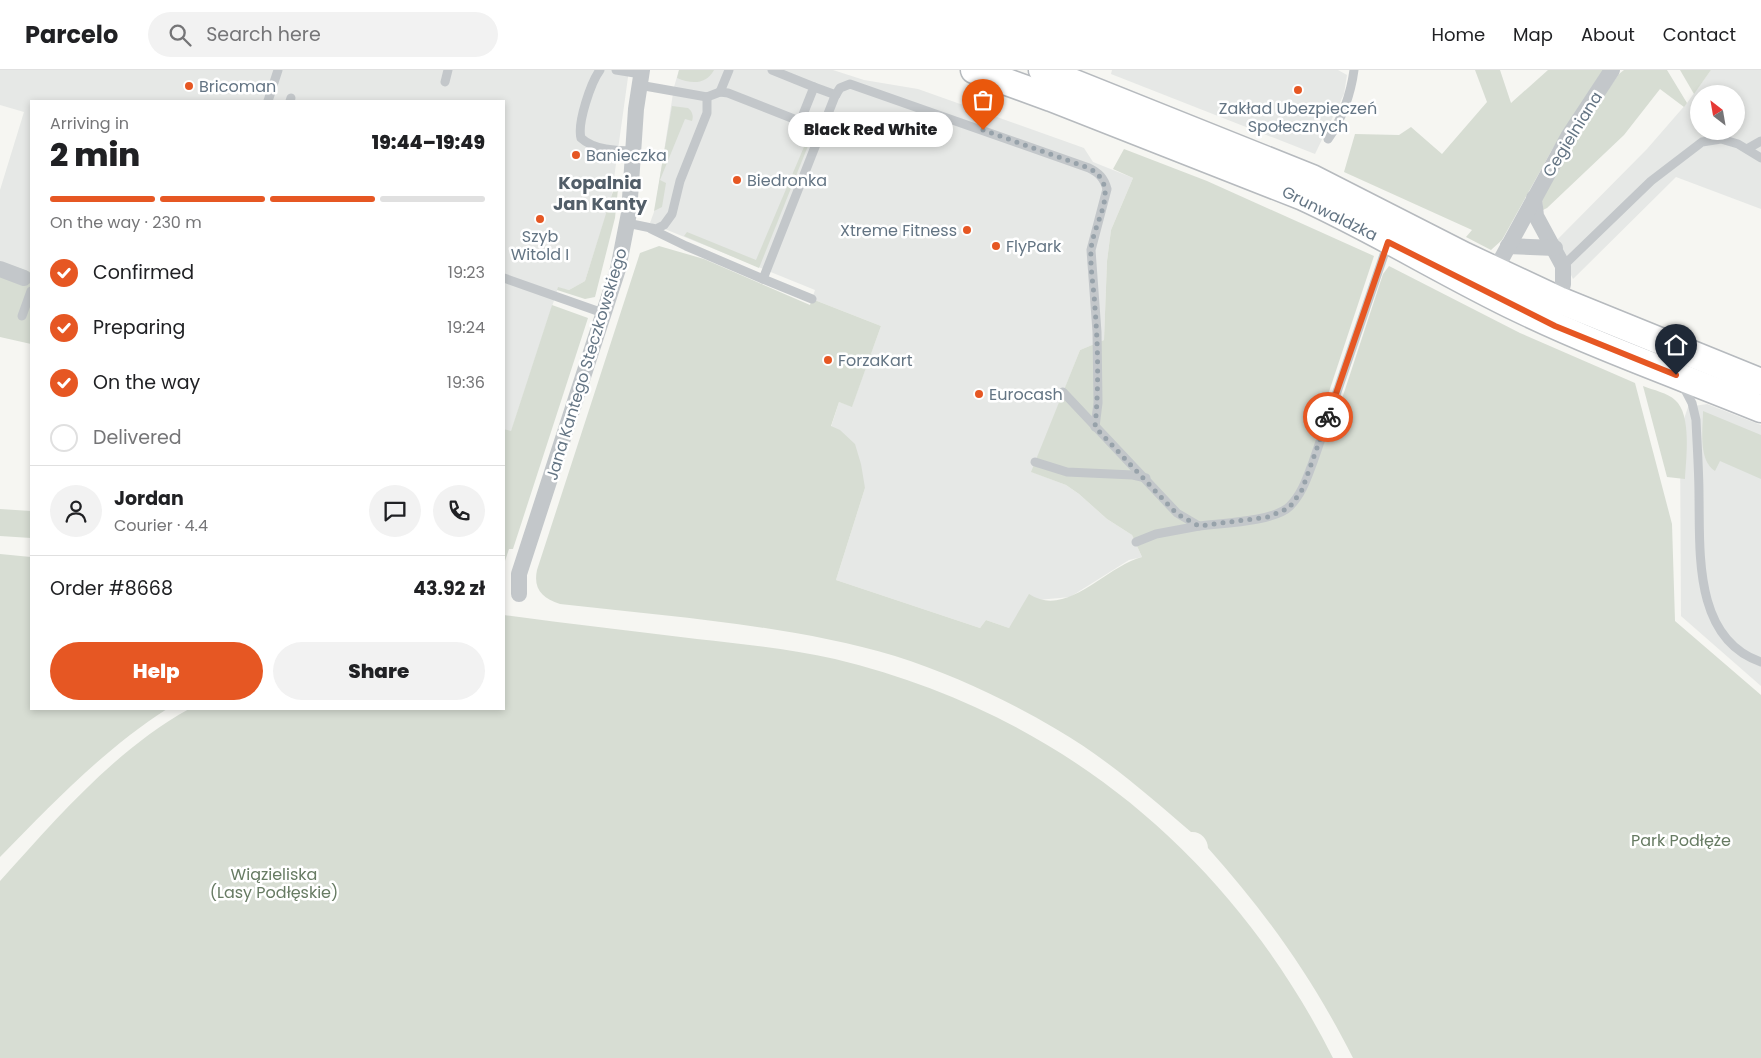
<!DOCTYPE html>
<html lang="en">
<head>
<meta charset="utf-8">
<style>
  :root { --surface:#fff; --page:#f2f2f2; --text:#202124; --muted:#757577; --line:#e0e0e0; --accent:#e65723 }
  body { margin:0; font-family:Poppins,sans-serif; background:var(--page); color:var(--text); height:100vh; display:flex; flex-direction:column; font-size:19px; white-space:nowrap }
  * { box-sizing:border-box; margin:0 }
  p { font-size:16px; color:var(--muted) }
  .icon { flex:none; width:28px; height:28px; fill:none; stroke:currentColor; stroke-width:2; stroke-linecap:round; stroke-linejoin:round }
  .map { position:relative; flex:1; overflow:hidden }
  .panel { position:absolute; left:30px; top:30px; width:475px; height:610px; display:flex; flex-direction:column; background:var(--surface); border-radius:0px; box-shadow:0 2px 8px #0003 }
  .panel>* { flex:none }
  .needle { width:32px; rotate:329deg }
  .tools { position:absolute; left:1690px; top:15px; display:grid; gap:10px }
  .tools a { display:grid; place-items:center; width:55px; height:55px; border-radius:50%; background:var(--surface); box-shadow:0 2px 8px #0003; font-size:25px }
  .pin { position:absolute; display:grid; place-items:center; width:42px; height:42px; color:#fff; margin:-51px -21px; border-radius:50% 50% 50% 0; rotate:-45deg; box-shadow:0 0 5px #0007 }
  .pin .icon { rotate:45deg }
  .courier { position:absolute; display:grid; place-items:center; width:50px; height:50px; margin:-25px; border:4px solid #e65723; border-radius:50%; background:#fff; color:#222; box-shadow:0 1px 6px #0007 }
  .bubble { position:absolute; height:35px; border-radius:18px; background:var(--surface); box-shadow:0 2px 8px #0003; font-size:16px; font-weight:800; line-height:35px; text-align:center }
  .headline em { font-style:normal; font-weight:800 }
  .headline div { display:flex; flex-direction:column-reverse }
  .headline { display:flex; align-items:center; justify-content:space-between; height:85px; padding:0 20px }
  h1 { font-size:32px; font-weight:800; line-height:38px }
  .bar { display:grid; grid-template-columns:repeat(4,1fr); gap:8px 5px; align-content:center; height:60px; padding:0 20px }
  .bar i { height:6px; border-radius:4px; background:var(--line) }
  .bar .current { background:var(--accent) }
  .bar p { grid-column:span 4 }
  .line { display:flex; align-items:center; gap:12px; padding:0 20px; border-top:1px solid var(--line) }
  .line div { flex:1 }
  .round { display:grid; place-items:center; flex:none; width:52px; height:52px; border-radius:26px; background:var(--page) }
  ol { padding:0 20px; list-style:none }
  li { display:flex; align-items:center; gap:15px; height:55px }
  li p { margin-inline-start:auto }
  li .icon { padding:5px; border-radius:50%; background:var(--accent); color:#fff; stroke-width:4 }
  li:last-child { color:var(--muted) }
  li i { width:28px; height:28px; border:2px solid var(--line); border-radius:50% }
  .cta { display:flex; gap:10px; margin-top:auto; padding:10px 20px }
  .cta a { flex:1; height:58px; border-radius:30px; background:var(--accent); color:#fff; font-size:20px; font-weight:800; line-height:58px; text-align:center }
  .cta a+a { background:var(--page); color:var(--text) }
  header { display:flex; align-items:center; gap:30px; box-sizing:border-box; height:70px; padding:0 25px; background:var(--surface); border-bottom:1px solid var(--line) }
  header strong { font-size:24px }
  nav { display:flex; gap:28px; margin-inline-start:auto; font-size:18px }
  .search { width:350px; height:45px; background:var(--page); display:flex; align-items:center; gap:12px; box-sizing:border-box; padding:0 18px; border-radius:28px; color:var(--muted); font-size:19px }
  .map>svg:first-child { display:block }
  .built { fill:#e6e8e6; fill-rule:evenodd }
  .green { fill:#d7ddd3 }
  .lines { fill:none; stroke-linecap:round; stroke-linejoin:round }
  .primary-casing { stroke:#b6babe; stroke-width:29 }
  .service { stroke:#c3c7ca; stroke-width:9 }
  .minor { stroke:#c3c7ca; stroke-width:16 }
  .primary { stroke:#fff; stroke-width:26 }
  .done { stroke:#97a2aa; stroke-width:5; stroke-dasharray:0 9 }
  .route { stroke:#e65723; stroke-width:6 }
  .poi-dot { fill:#e65723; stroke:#fff; stroke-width:2 }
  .labels { text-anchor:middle; stroke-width:5; stroke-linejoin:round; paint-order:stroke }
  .poi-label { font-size:16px; fill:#647584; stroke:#fff; text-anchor:start }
  .street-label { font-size:16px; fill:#647584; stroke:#fff }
  .park-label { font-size:16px; fill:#677b63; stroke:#fff }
  .neighbourhood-label { font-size:18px; font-weight:bold; fill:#525e69; stroke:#fff }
</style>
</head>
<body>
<header>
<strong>Parcelo</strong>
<div class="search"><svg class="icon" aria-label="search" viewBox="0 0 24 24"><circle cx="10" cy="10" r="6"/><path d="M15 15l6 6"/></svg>Search here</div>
<nav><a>Home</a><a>Map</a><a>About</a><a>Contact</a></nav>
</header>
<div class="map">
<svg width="1761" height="988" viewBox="0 0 1761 988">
  <rect width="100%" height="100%" fill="#f6f6f2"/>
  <g class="built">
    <path d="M0 0H629L611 130 585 211 569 220 558 218 511 362 504 359V31H31V202L0 191V120L24 42 0 35Z"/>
    <path d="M679 0H833L864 10 918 19 1084 78 1093 92 1133 108 1111 160 1107 191 1104 270 1080 280 1032 402 1066 415 1079 424 1107 449 1132 465 1142 487 1129 490 1070 527 1038 530 1009 558 986 550 980 558 836 510 865 418 831 357 839 332 852 336 881 256 812 229 815 220 650 153 655 139 674 17Z"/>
    <path d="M1112 0H1338L1347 5 1344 24 1315 84 1111 4Z"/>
    <path d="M1711 0H1761V139L1676 107 1573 209 1555 172 1647 79 1687 33ZM1699 24H1736V61H1699Z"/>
    <path d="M1707 334 1761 355V616L1681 546 1680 361 1688 337Z"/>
  </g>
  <g class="green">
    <path d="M679 0H714C706 15 691 14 677 8Z"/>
    <path d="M1475 0H1500L1511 33 1548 0H1605L1553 78 1502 170 1491 180 1466 167 1472 160 1344 102 1355 64 1399 65 1411 57 1442 84 1487 32Z"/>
    <path d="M1624 0H1667L1687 33 1684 37 1660 19 1624 65 1547 138 1543 140 1542 128 1584 54 1619 4Z"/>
    <path d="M1680 0H1711L1694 24Z"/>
    <path d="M672 36 688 38C692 41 694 46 692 51L685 49 660 110 666 113 662 137 654 141Z"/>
    <path d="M809 65 812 66 759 198 684 166 687 162 756 190Z"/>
    <path d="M1124 79 1207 111 1374 186 1320 349 1334 353 1383 204 1389 196 1520 263 1635 313 1672 454 1675 551 1761 625V988H1353C1313 909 1267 844 1208 778 1208 769 1200 761 1191 762 1148 725 1106 688 1056 659 1005 629 952 604 895 586 786 554 672 547 560 534 542 528 533 519 537 500L640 183 659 176 704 189 810 235 812 229 881 256 852 337 839 332 831 356 840 360 855 374 861 394 865 418 836 510 980 558 986 550 1009 558 1029 524C1067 549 1106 496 1142 487L1132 465 1107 449 1079 424 1066 415 1031 402 1080 280 1104 270 1107 191 1111 160 1133 108 1113 99Z"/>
    <path d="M614 118 618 119 615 148 595 227 585 229 557 220 558 217 569 220 585 211Z"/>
    <path d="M0 191 31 202V274L0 267Z"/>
    <path d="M552 235 588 248 513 479H509L504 494V359L511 361Z"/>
    <path d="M1643 316C1653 320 1668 323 1675 330 1692 344 1686 390 1685 409L1667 407Z"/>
    <path d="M1703 341 1761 365V409L1720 391 1715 401C1698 390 1703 360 1703 341Z"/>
    <path d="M0 439 31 441V468L0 466Z"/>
    <path d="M0 484 31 487V639H167C103 680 53 733 0 787Z"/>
    <path d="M504 545C568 554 633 561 697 569 743 574 790 579 835 589 1059 643 1230 784 1333 988H0V811C57 748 115 680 189 639H504Z"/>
  </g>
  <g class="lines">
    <defs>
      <g id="primary">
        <path d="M974 0 1051 28 1303 127C1377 161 1446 204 1519 239 1598 277 1680 306 1761 339"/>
        <path d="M1042 0 1312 108 1465 186 1559 230 1761 312"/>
      </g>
    </defs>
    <use href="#primary" class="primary-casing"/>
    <g class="service">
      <path d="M600 0C591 12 577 53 581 68 594 80 616 81 634 81"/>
      <path d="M616 0 641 4"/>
      <path d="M772 0 814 17 800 52"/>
      <path d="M445 12 448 0"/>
      <path d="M639 15 707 27 720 22 728 23 822 60"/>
      <path d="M814 17 836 25"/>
      <path d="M720 22 729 0"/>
      <path d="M268 31 278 0"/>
      <path d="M290 31 291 28"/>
      <path d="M1328 69C1342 50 1351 23 1354 0"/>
      <path d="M1747 79 1761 71"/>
      <path d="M627 153 656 159 664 155 672 144 680 111 707 43V27"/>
      <path d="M651 159 686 176 763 209 835 26 840 18 850 14 1089 98C1099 103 1104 108 1107 119L1091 180 1097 262 1098 333 1095 357"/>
      <path d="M1563 196 1651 111 1702 72 1721 69 1738 74 1761 88"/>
      <path d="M504 208 603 243"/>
      <path d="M763 209 812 229"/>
      <path d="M22 246 31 221"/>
      <path d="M1682 314 1692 333 1696 350C1697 375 1699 401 1699 426 1700 484 1694 569 1761 592"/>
      <path d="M1063 322 1177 443 1199 456C1221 453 1274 452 1290 436 1302 424 1307 408 1313 392L1388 173"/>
      <path d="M1035 392 1067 402 1133 405 1146 408"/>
      <path d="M1136 472 1156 464 1199 456"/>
    </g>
    <g class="minor">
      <path d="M1534 128 1536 146 1563 196V214L1559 230"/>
      <path d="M1508 176 1555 178"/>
      <path d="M0 199 24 208"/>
      <path d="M1491 208 1568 67 1612 0"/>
      <path d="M519 524V504L618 199 629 143 636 39 642 0"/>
    </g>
    <use href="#primary" class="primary"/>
  </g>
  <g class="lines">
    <path class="done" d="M983 60 1089 98C1123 117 1093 151 1091 180 1090 199 1094 219 1095 238 1098 277 1099 317 1095 357L1177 444 1199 456 1268 447 1289 438 1302 420 1328 347"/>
    <path class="route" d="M1328 347 1388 172 1555 256 1676 305"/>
  </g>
  <g class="poi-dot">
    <circle cx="189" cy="16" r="5"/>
    <circle cx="1298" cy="20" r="5"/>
    <circle cx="576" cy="85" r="5"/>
    <circle cx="737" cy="110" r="5"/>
    <circle cx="540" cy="149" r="5"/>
    <circle cx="967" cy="160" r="5"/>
    <circle cx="996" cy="176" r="5"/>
    <circle cx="828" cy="290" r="5"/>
    <circle cx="979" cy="324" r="5"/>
  </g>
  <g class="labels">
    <g class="poi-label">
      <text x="199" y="22">Bricoman</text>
      <text x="1298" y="44" text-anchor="middle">Zakład Ubezpieczeń<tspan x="1298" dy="18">Społecznych</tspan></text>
      <text x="586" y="91">Banieczka</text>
      <text x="747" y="116">Biedronka</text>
      <text x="957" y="166" text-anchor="end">Xtreme Fitness</text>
      <text x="540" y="172" text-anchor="middle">Szyb<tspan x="540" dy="18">Witold I</tspan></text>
      <text x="1006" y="182">FlyPark</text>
      <text x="838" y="296">ForzaKart</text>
      <text x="989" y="330">Eurocash</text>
    </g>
    <g class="street-label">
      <text transform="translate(1572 64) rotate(-58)" y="6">Cegielniana</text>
      <text transform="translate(1330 143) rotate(26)" y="6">Grunwaldzka</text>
      <text transform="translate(586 294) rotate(-73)" y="6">Jana Kantego Steczkowskiego</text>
    </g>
    <g class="park-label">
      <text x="1681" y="776">Park Podłęże</text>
      <text x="274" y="810">Wiązieliska<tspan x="274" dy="18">(Lasy Podłęskie)</tspan></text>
    </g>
    <g class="neighbourhood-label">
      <text x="600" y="119">Kopalnia<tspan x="600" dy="21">Jan Kanty</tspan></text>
    </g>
  </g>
</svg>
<div class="tools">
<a><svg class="needle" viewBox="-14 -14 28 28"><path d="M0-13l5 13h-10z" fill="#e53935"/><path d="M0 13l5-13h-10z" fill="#757577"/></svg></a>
</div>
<div class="pin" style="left:983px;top:60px;background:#ea580c"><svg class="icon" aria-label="bag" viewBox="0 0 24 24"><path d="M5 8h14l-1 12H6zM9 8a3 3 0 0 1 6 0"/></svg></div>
<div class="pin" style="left:1676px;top:305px;background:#1f2937"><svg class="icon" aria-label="home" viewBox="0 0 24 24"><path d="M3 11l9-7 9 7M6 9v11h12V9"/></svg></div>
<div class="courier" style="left:1328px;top:347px"><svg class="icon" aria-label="bike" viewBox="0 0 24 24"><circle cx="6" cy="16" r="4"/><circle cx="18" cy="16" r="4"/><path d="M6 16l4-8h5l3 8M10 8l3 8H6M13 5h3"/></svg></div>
<div class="bubble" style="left:788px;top:42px;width:165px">Black Red White</div>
<section class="panel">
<div class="headline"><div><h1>2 min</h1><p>Arriving in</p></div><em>19:44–19:49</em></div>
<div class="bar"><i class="current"></i><i class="current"></i><i class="current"></i><i></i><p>On the way · 230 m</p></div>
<ol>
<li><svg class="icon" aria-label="check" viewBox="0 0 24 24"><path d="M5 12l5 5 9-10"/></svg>Confirmed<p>19:23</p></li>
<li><svg class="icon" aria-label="check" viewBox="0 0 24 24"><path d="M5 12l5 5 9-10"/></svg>Preparing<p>19:24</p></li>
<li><svg class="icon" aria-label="check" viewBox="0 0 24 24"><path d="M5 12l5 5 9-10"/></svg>On the way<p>19:36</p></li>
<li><i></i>Delivered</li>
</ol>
<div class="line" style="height:90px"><a class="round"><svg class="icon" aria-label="person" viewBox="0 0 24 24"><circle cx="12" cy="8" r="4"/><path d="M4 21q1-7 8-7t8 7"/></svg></a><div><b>Jordan</b><p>Courier · 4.4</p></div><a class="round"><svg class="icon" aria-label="chat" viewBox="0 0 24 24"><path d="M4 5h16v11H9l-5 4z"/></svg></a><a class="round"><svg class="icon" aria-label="phone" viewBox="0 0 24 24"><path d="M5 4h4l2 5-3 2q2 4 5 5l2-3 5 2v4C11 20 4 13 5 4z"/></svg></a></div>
<div class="line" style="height:65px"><div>Order #8668</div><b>43.92 zł</b></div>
<div class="cta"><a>Help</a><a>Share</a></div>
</section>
</div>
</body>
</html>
